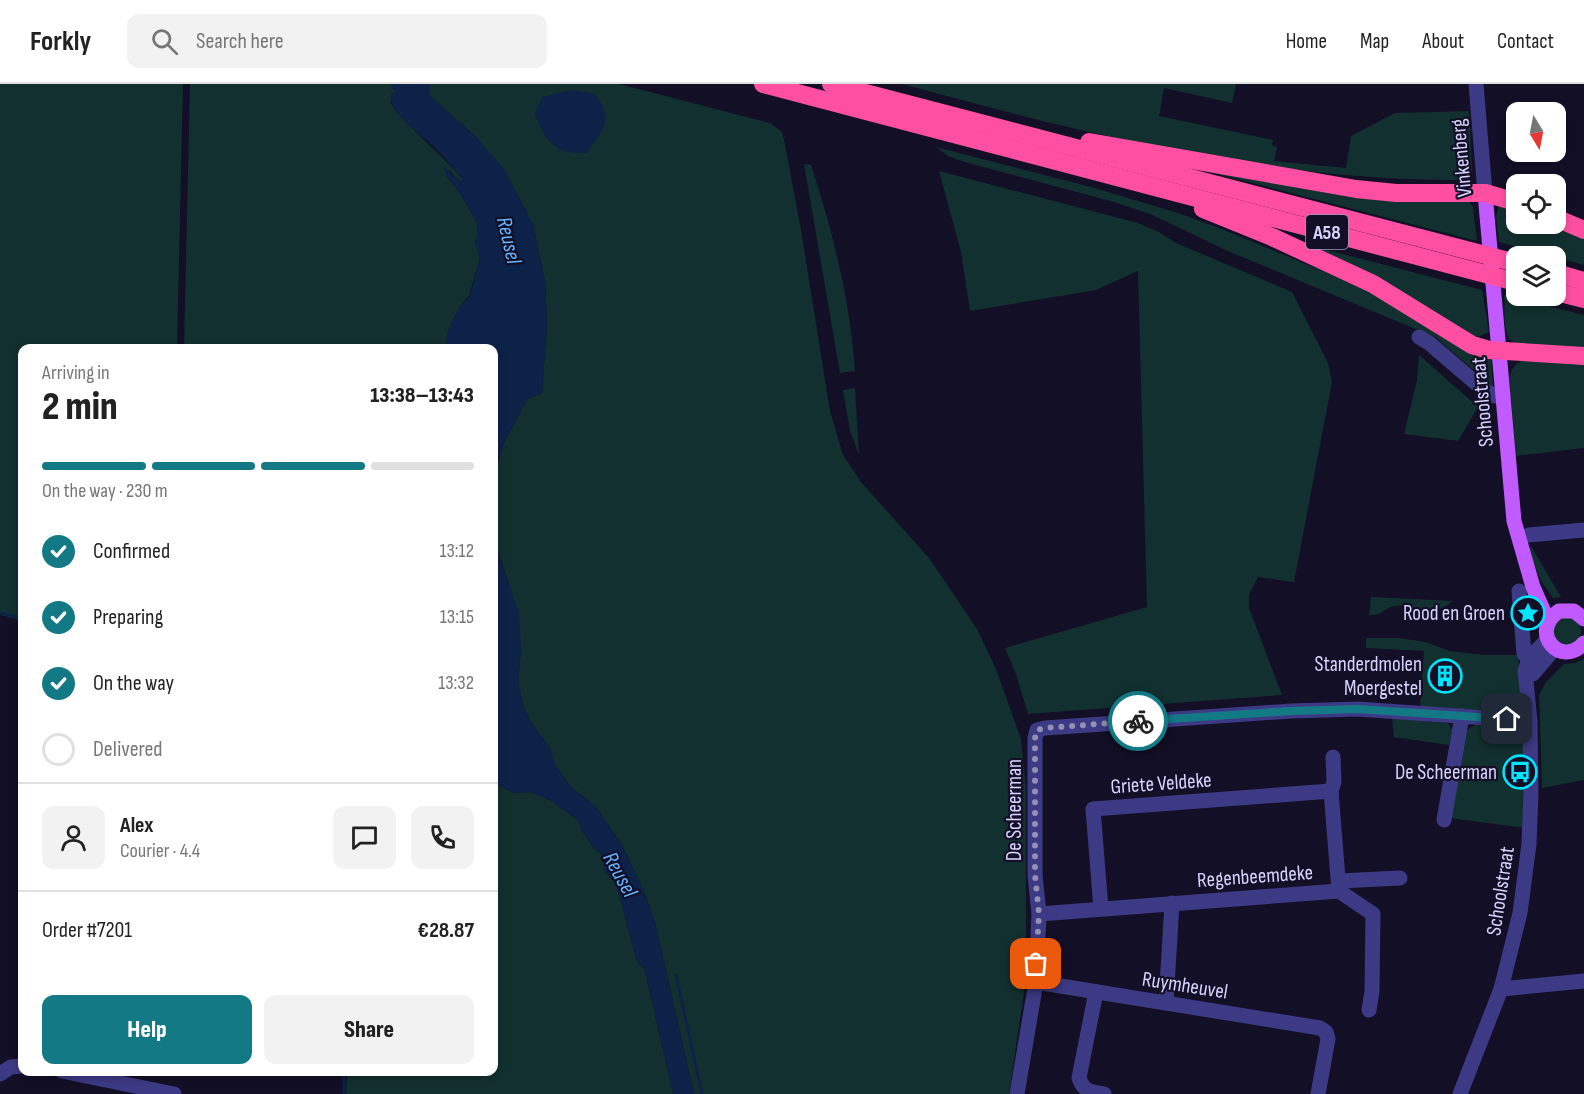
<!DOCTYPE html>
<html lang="en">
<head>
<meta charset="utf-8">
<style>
  :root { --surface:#fff; --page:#f2f2f2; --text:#222; --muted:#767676; --line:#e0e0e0; --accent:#137a85 }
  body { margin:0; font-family:"Sofia Sans Condensed",sans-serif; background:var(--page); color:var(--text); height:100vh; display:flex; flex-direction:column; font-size:22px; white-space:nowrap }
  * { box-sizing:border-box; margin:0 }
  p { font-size:20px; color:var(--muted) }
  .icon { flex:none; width:33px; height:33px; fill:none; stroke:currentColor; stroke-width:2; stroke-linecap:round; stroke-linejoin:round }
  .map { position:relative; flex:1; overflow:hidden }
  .panel { position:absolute; left:18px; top:260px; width:480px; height:732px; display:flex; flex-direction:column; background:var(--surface); border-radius:12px; box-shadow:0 3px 9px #0003 }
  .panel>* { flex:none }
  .needle { width:39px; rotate:170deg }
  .fabs { position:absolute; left:1506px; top:18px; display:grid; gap:12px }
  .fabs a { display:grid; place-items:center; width:60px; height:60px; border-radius:12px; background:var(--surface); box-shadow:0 3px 9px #0003; font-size:30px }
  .pin { position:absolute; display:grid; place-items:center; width:51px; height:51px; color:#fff; margin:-26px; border-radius:12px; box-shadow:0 3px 9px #0006 }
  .courier { position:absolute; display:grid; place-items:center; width:60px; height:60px; margin:-30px; border:4px solid #137a85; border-radius:50%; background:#fff; color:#222; box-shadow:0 2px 8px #0007 }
  .summary em { font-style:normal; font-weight:800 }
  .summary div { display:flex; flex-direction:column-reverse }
  .summary { display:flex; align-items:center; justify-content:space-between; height:102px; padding:0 24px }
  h1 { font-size:39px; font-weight:800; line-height:45px }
  .bar { display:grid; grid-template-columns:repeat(4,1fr); gap:9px 6px; align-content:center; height:72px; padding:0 24px }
  .bar i { height:8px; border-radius:4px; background:var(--line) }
  .bar .current { background:var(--accent) }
  .bar p { grid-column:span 4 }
  .line { display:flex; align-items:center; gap:15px; padding:0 24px; border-top:2px solid var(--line) }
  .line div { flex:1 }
  .round { display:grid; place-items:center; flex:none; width:63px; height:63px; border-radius:12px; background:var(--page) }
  ol { padding:0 24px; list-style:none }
  li { display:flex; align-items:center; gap:18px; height:66px }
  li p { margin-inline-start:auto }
  li .icon { padding:6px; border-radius:50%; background:var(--accent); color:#fff; stroke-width:4 }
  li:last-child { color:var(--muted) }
  li i { width:33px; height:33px; border:3px solid var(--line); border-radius:50% }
  .action { display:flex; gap:12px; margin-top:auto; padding:12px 24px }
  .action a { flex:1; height:69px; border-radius:12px; background:var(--accent); color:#fff; font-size:24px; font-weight:800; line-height:69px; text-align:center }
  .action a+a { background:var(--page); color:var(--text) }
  header { display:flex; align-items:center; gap:36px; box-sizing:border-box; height:84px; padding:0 30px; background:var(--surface); border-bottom:2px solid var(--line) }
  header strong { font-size:28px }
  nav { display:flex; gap:33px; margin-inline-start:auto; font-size:21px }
  .search { width:420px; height:54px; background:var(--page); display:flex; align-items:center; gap:15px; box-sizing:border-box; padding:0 21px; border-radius:12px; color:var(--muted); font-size:22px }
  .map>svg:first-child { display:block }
  .green { fill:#12302f }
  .water { fill:#0c2248 }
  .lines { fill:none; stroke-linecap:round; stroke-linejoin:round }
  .stream { stroke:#0c2248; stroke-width:3 }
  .minor { stroke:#3d3a85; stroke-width:15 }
  .major { stroke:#c25bff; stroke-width:15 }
  .highway { stroke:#ff4fa3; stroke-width:18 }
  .done { stroke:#948fb3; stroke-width:6; stroke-dasharray:0 10.8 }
  .route { stroke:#137a85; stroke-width:8 }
  .labels { text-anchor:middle; stroke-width:4.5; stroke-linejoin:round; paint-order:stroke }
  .shield { fill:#130f26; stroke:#9e99be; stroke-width:1.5 }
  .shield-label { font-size:20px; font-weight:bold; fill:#d9d4ff }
  .street-label { font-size:21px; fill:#d9d4ff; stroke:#130f26 }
  .poi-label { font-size:21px; fill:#d9d4ff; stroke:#130f26; text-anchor:end }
  .water-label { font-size:22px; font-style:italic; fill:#62b6ff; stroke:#130f26 }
</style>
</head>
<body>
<header>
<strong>Forkly</strong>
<div class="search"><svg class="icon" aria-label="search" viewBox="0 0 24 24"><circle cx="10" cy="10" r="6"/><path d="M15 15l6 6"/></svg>Search here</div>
<nav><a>Home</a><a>Map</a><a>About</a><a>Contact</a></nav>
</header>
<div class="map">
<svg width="1584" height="1010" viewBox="0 0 1584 1010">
  <rect width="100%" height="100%" fill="#130f26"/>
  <g class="green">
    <path d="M0 0H183L177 264H22V537L0 531Z"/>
    <path d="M190 0H391L397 10 390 18C411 47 438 67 462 94V98L458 96 450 87 446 91 460 109 477 139 478 150 475 157 480 174 469 212 460 222 449 244 445 264H184Z"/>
    <path d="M430 0H619L770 39 782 48 785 60 801 146 830 327 843 371 861 398 929 474 977 545 996 585 1021 655 1026 704V895L1009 1010H694L655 838 642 803 622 761 596 723 571 703 555 681 550 664 532 640 523 622 518 598 521 564 509 499 494 457V393L503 361 527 315 542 309 547 240 545 197 533 140 476 53 430 12Z"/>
    <path d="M902 0H1236L1232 19 1164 4 1159 32 1273 56 1272 61 1277 63 1274 77 1346 84 1351 52 1395 29 1469 27 1472 85 1471 91 1466 96C1275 98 1086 50 902 0Z"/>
    <path d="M936 63 1091 103 1178 129 1222 145 1368 206 1491 274 1493 304 1481 299 1484 295 1435 253 1228 167 1150 130 1114 118 961 77 948 72Z"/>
    <path d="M804 80 811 81C833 148 850 216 855 287L840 289Z"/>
    <path d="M939 87 1138 139 1159 148 1176 159 1292 208 1328 279 1332 298 1294 498 1258 493 1249 511V524L1282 611 1028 630 1016 590 1005 564 1147 523 1138 187 1096 206 970 227 961 168Z"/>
    <path d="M1210 88 1466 114 1473 123 1477 157Z"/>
    <path d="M1499 122H1516V140H1555L1584 152V181L1499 158 1496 132Z"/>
    <path d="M1296 158 1482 206 1489 248 1480 252H1474Z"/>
    <path d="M1504 211 1584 231V269C1569 268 1514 266 1508 253 1503 241 1505 223 1504 211Z"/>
    <path d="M1419 271 1478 323 1458 357 1404 350 1417 296Z"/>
    <path d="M1521 277 1584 280V364L1516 372 1509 293 1514 282Z"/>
    <path d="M855 304 859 371 850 347 843 306Z"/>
    <path d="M1531 462 1561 513 1553 514 1541 497 1529 467Z"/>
    <path d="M1371 513H1372L1453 517C1420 541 1421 517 1395 522 1382 524 1384 532 1369 531Z"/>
    <circle cx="1567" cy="547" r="14"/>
    <path d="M1366 554H1398L1425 558 1450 567 1483 571H1519L1518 590 1520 623 1518 627 1512 630 1420 623 1424 567 1366 564Z"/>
    <path d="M1584 575V696L1542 704 1539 611 1546 598 1564 580 1575 579Z"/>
    <path d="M1392 634 1447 639 1452 645 1449 661 1394 653Z"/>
    <path d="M1476 641 1520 643 1523 646 1525 744 1450 734 1464 650 1471 643Z"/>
    <path d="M494 699 514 709 531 708 553 718 579 737 581 745 593 763 601 770 605 788 616 800 637 877 645 886 673 1010H346L347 987H494Z"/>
  </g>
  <g class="water">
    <path d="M391 0H430V12L476 53 504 85 533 140 545 197 547 240 542 309 527 315 503 361 494 393V264H445L449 244 460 222 470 212 480 174 475 157 478 149 477 139 460 109 446 91 443 82 458 96 462 98V94C452 83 443 72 433 62 422 51 383 26 392 8L396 9Z"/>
    <path d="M572 6 595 10C614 36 604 47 586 69 555 70 545 58 535 30L542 13Z"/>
    <path d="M494 457 519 529 521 564 518 598 523 622 532 640 550 664 555 681 571 703 596 723 622 761 642 803 655 838 694 1010H673L645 886 637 877 616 800 605 788 601 770 593 763 581 745 579 737 553 718 531 708 514 709 494 699Z"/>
  </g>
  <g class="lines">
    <g class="stream">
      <path d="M0 529 22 535"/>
      <path d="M676 891 702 1010"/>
      <path d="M344 1010V987"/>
    </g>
    <g class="minor">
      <path d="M1476 0 1485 109"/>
      <path d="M1419 253 1429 259 1484 306 1495 312 1503 311"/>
      <path d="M1529 451 1584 446"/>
      <path d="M1519 507 1524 570 1538 583"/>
      <path d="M1533 590 1555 564"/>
      <path d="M1331 707 1334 698 1333 673"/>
      <path d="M1444 736 1462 632"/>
      <path d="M1339 797 1400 794"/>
      <path d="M1101 825 1093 725 1331 707 1339 807"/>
      <path d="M1039 830 1339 807 1373 830 1372 907 1369 926"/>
      <path d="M1036 898 1320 944 1326 948 1328 955 1318 1010"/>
      <path d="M1501 905 1584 897"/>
      <path d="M1096 908 1079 994C1083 1007 1091 1008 1104 1010"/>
      <path d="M1166 919 1172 819"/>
      <path d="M62 987 174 1010"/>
      <path d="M0 990 11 983 22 982"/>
      <path d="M1017 1010 1036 898 1039 830 1035 791V654L1037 646 1045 644 1291 627 1358 625 1530 637"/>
      <path d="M1460 1010 1501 905 1520 829 1529 760 1531 710 1530 637 1525 587 1529 574 1548 555"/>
    </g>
    <g class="major">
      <path d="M1485 109 1514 437 1533 503 1548 537"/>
      <path d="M1584 535 1574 527H1559C1528 548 1561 585 1584 559"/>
    </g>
    <g class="highway">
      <path d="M763 0 1516 198"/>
      <path d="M831 0 1516 179"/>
      <path d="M1089 58 1356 105 1396 109H1485L1516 118"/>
      <path d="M1203 125 1272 153 1373 200 1472 261 1489 266 1584 272"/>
      <path d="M1556 134 1584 146"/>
      <path d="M1556 189 1584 197"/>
      <path d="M1556 208 1584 215"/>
    </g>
  </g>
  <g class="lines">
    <path class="done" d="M1036 880 1039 830 1035 791V654L1037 646 1045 644 1138 637"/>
    <path class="route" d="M1138 637 1291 627 1358 625 1507 635"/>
  </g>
  <defs>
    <symbol id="sight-ring" viewBox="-11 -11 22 22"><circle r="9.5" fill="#130f26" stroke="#00e5ff" stroke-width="1.5"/><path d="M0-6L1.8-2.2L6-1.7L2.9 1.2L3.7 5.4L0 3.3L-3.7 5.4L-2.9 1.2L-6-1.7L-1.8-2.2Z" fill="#00e5ff"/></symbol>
    <symbol id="building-ring" viewBox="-11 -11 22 22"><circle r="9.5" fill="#130f26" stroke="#00e5ff" stroke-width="1.5"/><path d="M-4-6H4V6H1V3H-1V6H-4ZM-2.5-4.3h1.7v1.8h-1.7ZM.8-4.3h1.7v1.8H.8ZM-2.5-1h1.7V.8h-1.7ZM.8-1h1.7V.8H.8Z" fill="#00e5ff"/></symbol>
    <symbol id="bus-ring" viewBox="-11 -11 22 22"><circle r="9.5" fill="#130f26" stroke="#00e5ff" stroke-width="1.5"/><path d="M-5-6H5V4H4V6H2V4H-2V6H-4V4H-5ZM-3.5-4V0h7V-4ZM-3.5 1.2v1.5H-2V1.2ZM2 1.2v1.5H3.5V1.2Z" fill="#00e5ff"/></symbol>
  </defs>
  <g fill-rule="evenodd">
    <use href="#sight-ring" x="1509" y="510" width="38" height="38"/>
    <use href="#building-ring" x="1426" y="573" width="38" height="38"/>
    <use href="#bus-ring" x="1501" y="669" width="38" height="38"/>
  </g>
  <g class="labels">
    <rect class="shield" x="1306" y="131" width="42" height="34" rx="4.5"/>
    <g class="shield-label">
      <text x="1327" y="155">A58</text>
    </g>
    <g class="street-label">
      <text transform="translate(1461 74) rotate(-95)" y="7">Vinkenberg</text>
      <text transform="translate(1482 318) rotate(-95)" y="7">Schoolstraat</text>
      <text transform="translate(1161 699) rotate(-4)" y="7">Griete Veldeke</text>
      <text transform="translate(1014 726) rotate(-90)" y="7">De Scheerman</text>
      <text transform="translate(1255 792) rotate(-4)" y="7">Regenbeemdeke</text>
      <text transform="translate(1500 807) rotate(-81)" y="7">Schoolstraat</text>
      <text transform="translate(1185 901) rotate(9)" y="7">Ruymheuvel</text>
    </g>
    <g class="poi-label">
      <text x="1505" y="536">Rood en Groen</text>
      <text x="1422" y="587">Standerdmolen<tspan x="1422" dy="24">Moergestel</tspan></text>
      <text x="1497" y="695">De Scheerman</text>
    </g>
    <g class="water-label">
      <text transform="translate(510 156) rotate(77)" y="8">Reusel</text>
      <text transform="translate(621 790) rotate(61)" y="8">Reusel</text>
    </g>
  </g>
</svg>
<div class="fabs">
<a><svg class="needle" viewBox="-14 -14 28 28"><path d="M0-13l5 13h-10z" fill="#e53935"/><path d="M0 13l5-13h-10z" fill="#767676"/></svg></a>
<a><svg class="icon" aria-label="locate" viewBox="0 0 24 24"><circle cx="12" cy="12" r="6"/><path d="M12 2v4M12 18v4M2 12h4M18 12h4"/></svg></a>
<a><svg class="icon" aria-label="layers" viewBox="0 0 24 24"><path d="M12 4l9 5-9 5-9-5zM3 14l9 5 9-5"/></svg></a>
</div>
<div class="pin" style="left:1036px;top:880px;background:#ea580c"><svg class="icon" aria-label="bag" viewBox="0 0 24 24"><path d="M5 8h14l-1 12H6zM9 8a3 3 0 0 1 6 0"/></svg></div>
<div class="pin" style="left:1507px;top:635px;background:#1f2937"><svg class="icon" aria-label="home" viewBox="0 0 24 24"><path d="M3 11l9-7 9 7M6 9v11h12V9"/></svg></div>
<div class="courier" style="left:1138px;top:637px"><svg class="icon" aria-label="bike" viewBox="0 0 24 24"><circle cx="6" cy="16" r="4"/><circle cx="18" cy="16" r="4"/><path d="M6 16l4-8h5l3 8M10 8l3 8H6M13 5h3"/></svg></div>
<section class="panel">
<div class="summary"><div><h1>2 min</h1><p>Arriving in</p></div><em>13:38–13:43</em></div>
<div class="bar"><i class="current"></i><i class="current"></i><i class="current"></i><i></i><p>On the way · 230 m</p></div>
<ol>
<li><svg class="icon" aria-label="check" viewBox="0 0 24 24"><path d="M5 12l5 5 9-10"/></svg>Confirmed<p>13:12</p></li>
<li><svg class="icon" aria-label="check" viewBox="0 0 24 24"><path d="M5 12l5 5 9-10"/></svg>Preparing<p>13:15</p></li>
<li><svg class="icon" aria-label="check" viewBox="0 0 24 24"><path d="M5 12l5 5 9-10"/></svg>On the way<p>13:32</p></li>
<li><i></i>Delivered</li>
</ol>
<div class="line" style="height:108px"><a class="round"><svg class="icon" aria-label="person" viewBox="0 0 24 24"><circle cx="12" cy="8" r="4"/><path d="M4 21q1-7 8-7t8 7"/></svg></a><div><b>Alex</b><p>Courier · 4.4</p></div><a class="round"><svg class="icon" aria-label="chat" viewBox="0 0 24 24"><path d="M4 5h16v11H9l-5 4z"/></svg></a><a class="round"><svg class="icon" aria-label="phone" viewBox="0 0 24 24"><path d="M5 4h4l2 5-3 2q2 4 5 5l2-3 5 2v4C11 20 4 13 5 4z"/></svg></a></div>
<div class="line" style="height:78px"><div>Order #7201</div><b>€28.87</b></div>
<div class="action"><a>Help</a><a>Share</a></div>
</section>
</div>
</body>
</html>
